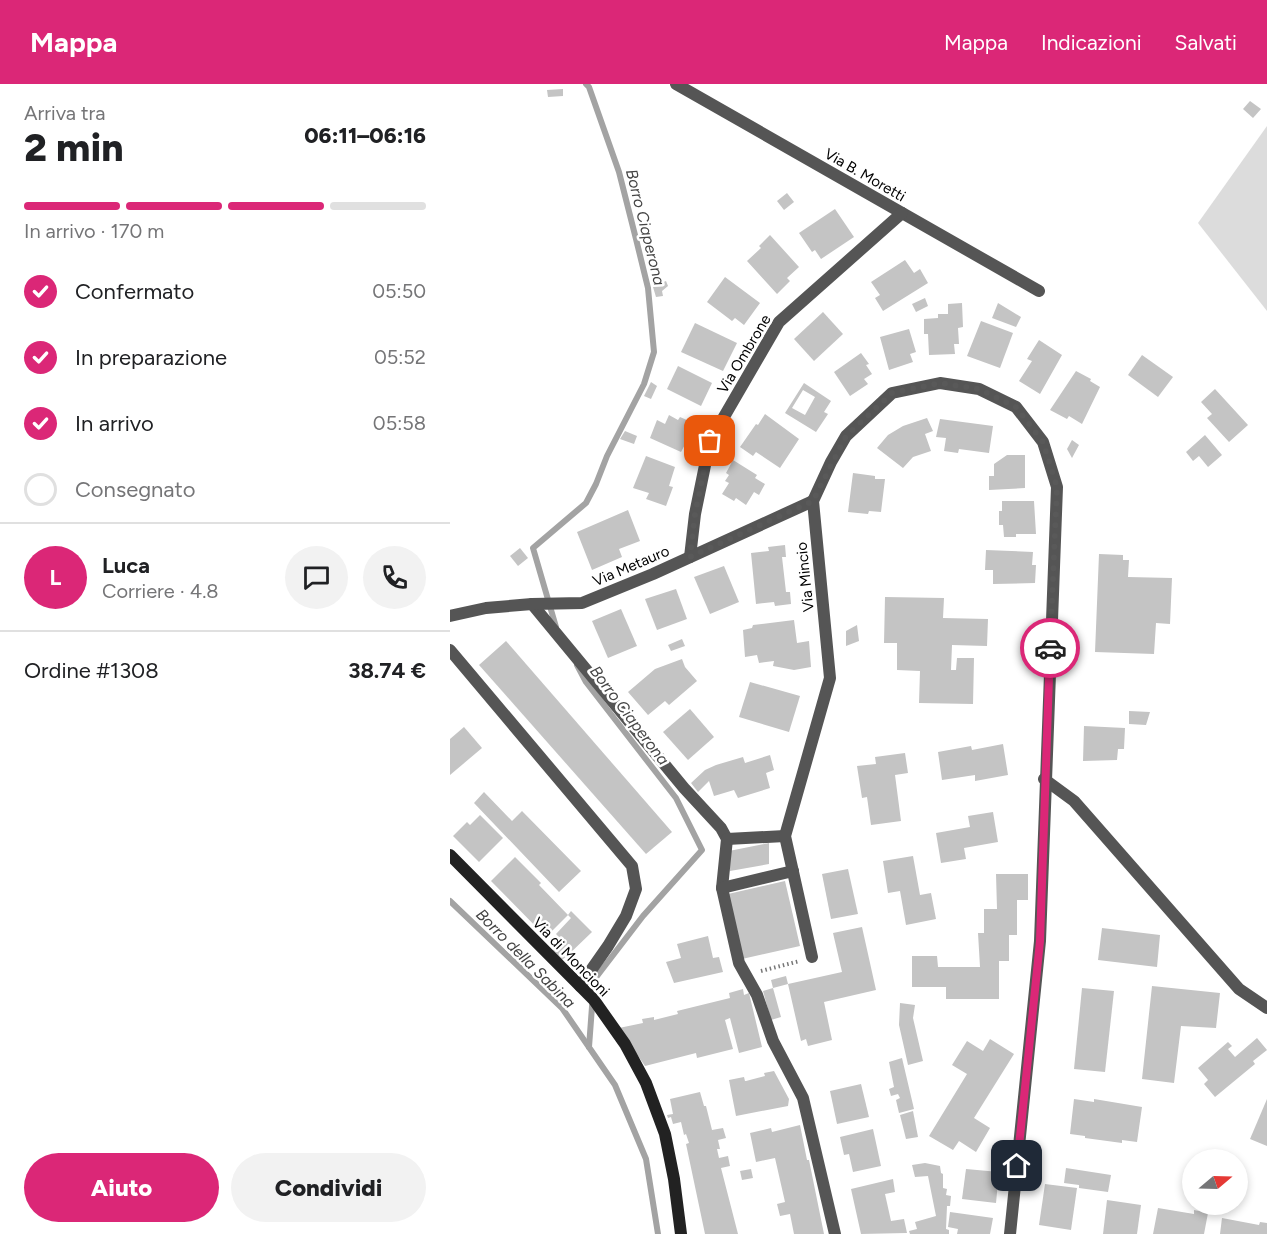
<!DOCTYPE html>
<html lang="it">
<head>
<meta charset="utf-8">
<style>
  :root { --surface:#fff; --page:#f2f2f2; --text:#202124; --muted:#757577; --line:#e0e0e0; --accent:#db2777 }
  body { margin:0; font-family:Figtree,sans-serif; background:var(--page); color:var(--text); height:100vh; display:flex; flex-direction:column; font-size:22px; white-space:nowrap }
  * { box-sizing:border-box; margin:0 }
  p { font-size:20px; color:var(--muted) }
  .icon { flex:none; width:33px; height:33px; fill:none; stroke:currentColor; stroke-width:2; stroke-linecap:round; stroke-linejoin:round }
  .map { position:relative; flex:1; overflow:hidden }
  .sheet { display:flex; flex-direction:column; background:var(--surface); width:450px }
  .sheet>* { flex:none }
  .needle { width:39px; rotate:71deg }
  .buttons { position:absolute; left:732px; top:1065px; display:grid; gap:12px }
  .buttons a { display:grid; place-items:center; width:66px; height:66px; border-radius:50%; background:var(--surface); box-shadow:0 3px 9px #0003; font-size:30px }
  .pin { position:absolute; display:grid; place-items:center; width:51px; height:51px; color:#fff; margin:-26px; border-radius:12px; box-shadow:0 3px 9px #0006 }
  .courier { position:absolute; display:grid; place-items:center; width:60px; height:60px; margin:-30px; border:4px solid #db2777; border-radius:50%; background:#fff; color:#222; box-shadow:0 2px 8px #0007 }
  .headline em { font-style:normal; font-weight:800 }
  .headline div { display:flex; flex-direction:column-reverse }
  .headline { display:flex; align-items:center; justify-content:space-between; height:102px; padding:0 24px }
  h1 { font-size:39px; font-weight:800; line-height:45px }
  .bar { display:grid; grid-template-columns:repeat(4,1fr); gap:9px 6px; align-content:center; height:72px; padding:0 24px }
  .bar i { height:8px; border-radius:4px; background:var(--line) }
  .bar .on { background:var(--accent) }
  .bar p { grid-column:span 4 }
  .line { display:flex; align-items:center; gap:15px; padding:0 24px; border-top:2px solid var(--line) }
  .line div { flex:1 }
  .round { display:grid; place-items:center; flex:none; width:63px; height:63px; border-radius:32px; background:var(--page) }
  ol { padding:0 24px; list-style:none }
  li { display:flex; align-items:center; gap:18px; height:66px }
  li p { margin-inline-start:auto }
  li .icon { padding:6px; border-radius:50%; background:var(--accent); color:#fff; stroke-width:4 }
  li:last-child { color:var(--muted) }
  li i { width:33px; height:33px; border:3px solid var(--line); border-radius:50% }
  .button { display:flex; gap:12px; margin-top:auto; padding:12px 24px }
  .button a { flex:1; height:69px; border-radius:36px; background:var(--accent); color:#fff; font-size:24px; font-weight:800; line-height:69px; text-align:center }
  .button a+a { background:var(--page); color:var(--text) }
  header { display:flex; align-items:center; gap:36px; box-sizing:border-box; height:84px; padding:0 30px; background:var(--accent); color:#fff }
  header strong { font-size:28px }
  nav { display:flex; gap:33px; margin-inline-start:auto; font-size:21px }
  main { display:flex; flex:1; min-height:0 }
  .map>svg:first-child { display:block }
  .green { fill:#dcdcdc }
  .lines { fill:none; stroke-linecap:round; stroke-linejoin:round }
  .stream { stroke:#a3a3a3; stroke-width:6 }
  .building { fill:#c4c4c4; fill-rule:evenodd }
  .path { stroke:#777; stroke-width:4; stroke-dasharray:1.5 3; stroke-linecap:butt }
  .street { stroke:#555; stroke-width:12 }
  .secondary { stroke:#222; stroke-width:12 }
  .done { stroke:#595959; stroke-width:6; stroke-dasharray:0 10.8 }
  .route { stroke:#db2777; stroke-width:8 }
  .labels { text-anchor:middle; stroke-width:5; stroke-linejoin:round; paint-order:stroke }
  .street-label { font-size:15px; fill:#000; stroke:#fff }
  .water-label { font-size:16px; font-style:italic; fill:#444; stroke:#fff }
</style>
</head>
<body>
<header>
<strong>Mappa</strong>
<nav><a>Mappa</a><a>Indicazioni</a><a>Salvati</a></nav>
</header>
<main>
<section class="sheet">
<div class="headline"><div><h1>2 min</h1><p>Arriva tra</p></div><em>06:11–06:16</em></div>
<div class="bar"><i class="on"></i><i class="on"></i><i class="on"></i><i></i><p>In arrivo · 170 m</p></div>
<ol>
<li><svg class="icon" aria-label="check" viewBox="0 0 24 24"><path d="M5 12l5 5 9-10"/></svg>Confermato<p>05:50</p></li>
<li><svg class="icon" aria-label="check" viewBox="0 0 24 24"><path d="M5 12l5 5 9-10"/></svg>In preparazione<p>05:52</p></li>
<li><svg class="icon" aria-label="check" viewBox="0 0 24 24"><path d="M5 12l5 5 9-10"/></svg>In arrivo<p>05:58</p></li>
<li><i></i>Consegnato</li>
</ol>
<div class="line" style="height:108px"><b class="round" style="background:var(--accent);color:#fff">L</b><div><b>Luca</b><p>Corriere · 4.8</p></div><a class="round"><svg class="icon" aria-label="chat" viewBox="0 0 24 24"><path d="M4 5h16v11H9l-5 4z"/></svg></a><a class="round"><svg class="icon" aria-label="phone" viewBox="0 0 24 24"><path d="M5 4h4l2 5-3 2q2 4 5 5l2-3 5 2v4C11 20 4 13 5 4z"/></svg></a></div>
<div class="line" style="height:78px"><div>Ordine #1308</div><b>38.74 €</b></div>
<div class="button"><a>Aiuto</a><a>Condividi</a></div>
</section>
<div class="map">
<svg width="817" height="1150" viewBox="0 0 817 1150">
  <rect width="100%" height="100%" fill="#fff"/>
  <path class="green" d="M817 42V227L748 139Z"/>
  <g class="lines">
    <g class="stream">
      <path d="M106 543 83 464 136 419 146 400 157 372 194 300 204 268 198 204 186 155 169 88 139 3 136 0"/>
      <path d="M127 581 136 598 226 714 252 766 193 832 144 896 139 963"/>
      <path d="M0 817 112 924 165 1001 196 1075 208 1150"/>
    </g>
  </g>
  <g class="building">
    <path d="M113 5V12L98 13 97 6Z"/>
    <path d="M800 17 811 25 803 34 793 25Z"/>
    <path d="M337 109 344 118 334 126 327 117Z"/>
    <path d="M385 125 404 153 371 175 365 166 362 168 349 149Z"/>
    <path d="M320 151 349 183 337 194 340 197 327 210 297 177 311 164 309 162Z"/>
    <path d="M455 176 464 189 470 185 478 199 433 227 425 214 430 211 421 198Z"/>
    <path d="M275 193 310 219 294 241 285 234 282 237 257 218Z"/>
    <path d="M216 197 218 202 212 207 213 212 206 213 203 203Z"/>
    <path d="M475 214 478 222 466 228 462 220Z"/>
    <path d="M512 219 513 243 508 244 509 260H504L505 270 479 271 478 250H474V235L488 234V230H498V220Z"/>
    <path d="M548 219 571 233 566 243 542 234Z"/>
    <path d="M373 228 393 250 364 277 344 255Z"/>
    <path d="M531 237 563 249 550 284 517 272Z"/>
    <path d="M245 239 287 259 273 287 231 268Z"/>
    <path d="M459 245 466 268 460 270 463 278 439 286 430 253Z"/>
    <path d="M589 256 612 271 590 310 569 297 582 277 577 275Z"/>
    <path d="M411 269 419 280 416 281 422 290 414 295 418 300 400 312 384 288Z"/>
    <path d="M692 271 723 293 708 313 678 291Z"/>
    <path d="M228 282 262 299 251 322 217 305Z"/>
    <path d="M626 287 641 295 640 297 650 303 632 340 619 332 617 335 600 326Z"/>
    <path d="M201 298 207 302 201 315 194 312Z"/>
    <path d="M354 299 381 317 374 328 378 330 366 348 335 329ZM353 306 365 313 355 331 342 324Z"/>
    <path d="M765 305 798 341 779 358 757 334 762 330 751 318Z"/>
    <path d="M315 330 349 355 330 384 306 368 303 372 290 363 306 340 308 341Z"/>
    <path d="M219 331 228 336 230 333 246 340 231 368 200 354 207 336 215 340Z"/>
    <path d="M477 334 483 347 475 350 481 367 463 373 453 384 427 364 438 351 453 342Z"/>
    <path d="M490 335 543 342 539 369 509 365 508 369 494 367 496 354 486 353Z"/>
    <path d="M175 347 187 352 184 360 170 355Z"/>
    <path d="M755 351 772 371 758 383 749 372 743 377 736 368Z"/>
    <path d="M622 356 629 361 622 374 617 365Z"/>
    <path d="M557 371H575V404L539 406V392H544V380Z"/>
    <path d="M196 372 225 383 219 402 223 403 216 422 196 415 199 409 183 404Z"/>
    <path d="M283 376 307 391 305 394 315 400 309 411 304 408 296 421 286 414 284 417 272 410 279 399 275 397 279 391 276 389Z"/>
    <path d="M403 389 425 392V395H435L431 428 419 427 418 430 398 428Z"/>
    <path d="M552 417H584L586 450H566V453H554L553 441H549V427H552Z"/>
    <path d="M178 426 190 457 169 465 172 473 142 486 127 448Z"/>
    <path d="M335 461 336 473H332L336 508H340L341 520 325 522 324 518 306 520 301 469 319 467 318 463Z"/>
    <path d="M70 464 78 474 68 482 60 472Z"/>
    <path d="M536 466 583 468 582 481H586L585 499 543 500V486H535Z"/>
    <path d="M649 470 673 471V476H679L678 493 722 494 720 540 706 539 704 570 645 568Z"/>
    <path d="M274 482 289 518 260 530 244 493Z"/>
    <path d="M226 505 237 535 207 546 195 515Z"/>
    <path d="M435 513 494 514 493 534 538 535 537 562 502 561 501 586H506L507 574H524L523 620 469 619 470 587 447 586V559H434Z"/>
    <path d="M171 525 187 562 158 574 142 537Z"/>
    <path d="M344 536 347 559 359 557 361 583 344 586 323 582 324 577 309 579 307 571 295 573 293 546 302 544 303 541Z"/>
    <path d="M407 541 409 557 396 562V547Z"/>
    <path d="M232 555 235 562 221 567 218 561Z"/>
    <path d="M56 557 222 748 196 770 29 581Z"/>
    <path d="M232 575 235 583 247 597 219 621 215 617 198 631 178 608 205 585Z"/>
    <path d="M300 598 350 612 339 648 289 633Z"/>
    <path d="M240 625 264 653 238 676 213 648Z"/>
    <path d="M679 627 700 628 696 641 679 640Z"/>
    <path d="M634 642 675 644 674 665H668L667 676 633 677Z"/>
    <path d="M14 643 32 664 0 691V655Z"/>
    <path d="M553 660 558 691 525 697V691L492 696 488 668 521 662 522 666Z"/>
    <path d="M455 669 458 689 445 691 451 737 421 741 417 713 412 714 407 682 426 680 425 673Z"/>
    <path d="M320 671 324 686 316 689 320 704 288 714 284 706 264 712 259 697 248 708 241 699 255 686 266 681 293 673 295 679Z"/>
    <path d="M34 708 62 737 72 727 131 787 109 808 24 719Z"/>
    <path d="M543 728 548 758 514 764 516 775 491 779 486 749 520 743 518 732Z"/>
    <path d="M30 731 53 754 29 778 3 752 17 738 20 741Z"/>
    <path d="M319 759V780L280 787 279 767Z"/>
    <path d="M463 772 470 811 481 809 486 835 456 841 450 807 438 809 433 777Z"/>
    <path d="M65 773 91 799 89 801 118 831 96 853 41 797Z"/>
    <path d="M398 785 408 830 381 835 372 790Z"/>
    <path d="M546 790H578V816H567V851H559V877H549V915H496V903H462V872H487L488 883H530L528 849H534V825H547Z"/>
    <path d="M335 797 350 862 292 875 278 810Z"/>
    <path d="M121 827 142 848 116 873 110 877 101 868 113 857 106 850 121 834 118 831Z"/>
    <path d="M412 843 426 906 374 918 382 956 358 962 356 955 351 957 338 900 392 888 383 849Z"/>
    <path d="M652 844 710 851 707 883 648 876Z"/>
    <path d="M258 852 263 874 269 873 273 888 224 899 216 878 231 874 227 860Z"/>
    <path d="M336 892 338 900 323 904 321 896Z"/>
    <path d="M702 902 770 909 766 944 731 942 724 999 692 995Z"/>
    <path d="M323 904 331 933 321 936 313 907Z"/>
    <path d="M632 904 664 907 655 988 624 985Z"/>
    <path d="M293 905 294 911 299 909 312 963 289 969 280 934 275 936 283 965 247 974 246 969 195 982 169 944 193 939 192 935 204 933V936L228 930 227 927 280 914 279 909Z"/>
    <path d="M450 919 465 921 463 934 473 977 458 981 449 941Z"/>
    <path d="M807 954 817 966 803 977 805 980 765 1013 754 1000 758 996 748 984 778 958 782 962 778 965 785 973Z"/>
    <path d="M540 955 564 970 524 1034 540 1044 526 1068 509 1057 503 1066 479 1052 517 990 502 981 517 957 533 967Z"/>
    <path d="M452 974 464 1025 449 1029 446 1016 450 1014 448 1010 441 1012 439 1005 444 1003 439 978Z"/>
    <path d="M324 987 339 1015 338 1022 286 1032 279 996 294 993 295 997H296L315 992 314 989Z"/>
    <path d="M411 1000 419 1033 387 1040 380 1007Z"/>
    <path d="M250 1008 254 1022H256L262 1046 273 1044 276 1054 268 1056 270 1065H267L269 1074 278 1072 280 1082 271 1084 288 1150H255L236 1060 239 1059 236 1050 234 1051 231 1038 223 1040 221 1033 218 1034 217 1031 223 1030 220 1015Z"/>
    <path d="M624 1015 644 1018V1015L692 1023 687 1058 672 1056V1059L635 1054V1052L620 1050Z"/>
    <path d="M817 1015V1062L800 1055Z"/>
    <path d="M463 1027 468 1053 456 1055 450 1031Z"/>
    <path d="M350 1041 357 1076H359L374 1150H344L340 1130 330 1132 327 1120 335 1118 325 1074 306 1078 300 1049 321 1044 322 1048Z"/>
    <path d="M423 1045 431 1082 403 1088 399 1070 394 1071 390 1053Z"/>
    <path d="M475 1079 490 1082 491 1089 493 1090V1104L497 1105 496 1111 501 1112 500 1122H497L496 1145 499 1146V1150H460L459 1147 467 1145 465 1138 486 1132 478 1092 465 1093 462 1081Z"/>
    <path d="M616 1084 661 1091 658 1108 629 1104V1101L614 1099Z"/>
    <path d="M301 1085 303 1094 292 1096 290 1087Z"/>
    <path d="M516 1085 549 1088 546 1119 512 1115Z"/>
    <path d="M443 1095 445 1108 435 1110 441 1137 454 1135 457 1149 411 1150 401 1105Z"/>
    <path d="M595 1100 627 1104 621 1146 589 1141Z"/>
    <path d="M657 1116 691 1121 687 1150H653Z"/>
    <path d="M708 1124 744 1130V1126L758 1129 754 1150H703Z"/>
    <path d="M500 1128 543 1134 540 1150H507L508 1145 498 1143Z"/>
    <path d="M772 1134 809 1141 810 1138 817 1139V1150H770Z"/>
  </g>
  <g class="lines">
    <path class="path" d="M311 887 350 877"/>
    <g class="street">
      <path d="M226 0 589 207"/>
      <path d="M240 473 245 430 260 357 329 238 452 129"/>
      <path d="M82 520 234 704 271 744 277 755 272 804 289 879 307 911 323 957 353 1014 385 1150"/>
      <path d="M0 532 36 524 82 520 132 519 203 490 363 417"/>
      <path d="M0 566 182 782 186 805 176 832 158 862 130 902"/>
      <path d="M594 695 624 717 789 905 817 924"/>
      <path d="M277 755 335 752"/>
      <path d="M272 804 343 787"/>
      <path d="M362 873 335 752 380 594 363 417 381 378 396 352 442 309 490 299 529 305 566 323 593 358 607 403 590 857 560 1150"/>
    </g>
    <path class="secondary" d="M0 771 144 916 175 960 196 999 215 1050 224 1095 231 1150"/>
  </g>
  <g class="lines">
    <path class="done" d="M260 357 245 430 240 473 363 417 396 352 442 309 490 299 529 305 566 323 593 358 607 403 600 564"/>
    <path class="route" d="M567 1082 590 857 600 564"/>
  </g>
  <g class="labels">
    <g class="street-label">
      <text transform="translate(415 91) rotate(30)" y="5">Via B. Moretti</text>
      <text transform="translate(294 270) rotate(-59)" y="5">Via Ombrone</text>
      <text transform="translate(181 482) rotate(-23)" y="5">Via Metauro</text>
      <text transform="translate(355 493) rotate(-96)" y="5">Via Mincio</text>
      <text transform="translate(121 873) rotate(46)" y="5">Via di Moncioni</text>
    </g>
    <g class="water-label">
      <text transform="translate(196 143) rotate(76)" y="6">Borro Ciaperona</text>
      <text transform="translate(180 631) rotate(53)" y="6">Borro Ciaperona</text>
      <text transform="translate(76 874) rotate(45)" y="6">Borro della Sabina</text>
    </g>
  </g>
</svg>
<div class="buttons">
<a><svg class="needle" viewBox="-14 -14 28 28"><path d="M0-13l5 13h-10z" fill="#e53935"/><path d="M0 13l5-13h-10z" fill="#757577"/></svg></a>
</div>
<div class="pin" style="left:260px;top:357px;background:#ea580c"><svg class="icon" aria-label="bag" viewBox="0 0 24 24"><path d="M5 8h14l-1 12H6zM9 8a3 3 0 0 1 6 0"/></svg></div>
<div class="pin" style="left:567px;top:1082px;background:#1f2937"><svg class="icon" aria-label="home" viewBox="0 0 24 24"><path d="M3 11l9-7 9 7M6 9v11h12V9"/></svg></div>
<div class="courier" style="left:600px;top:564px"><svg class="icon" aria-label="car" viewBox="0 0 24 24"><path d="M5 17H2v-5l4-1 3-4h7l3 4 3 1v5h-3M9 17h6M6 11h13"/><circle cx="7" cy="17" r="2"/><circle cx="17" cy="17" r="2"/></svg></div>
</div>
</main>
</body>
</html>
